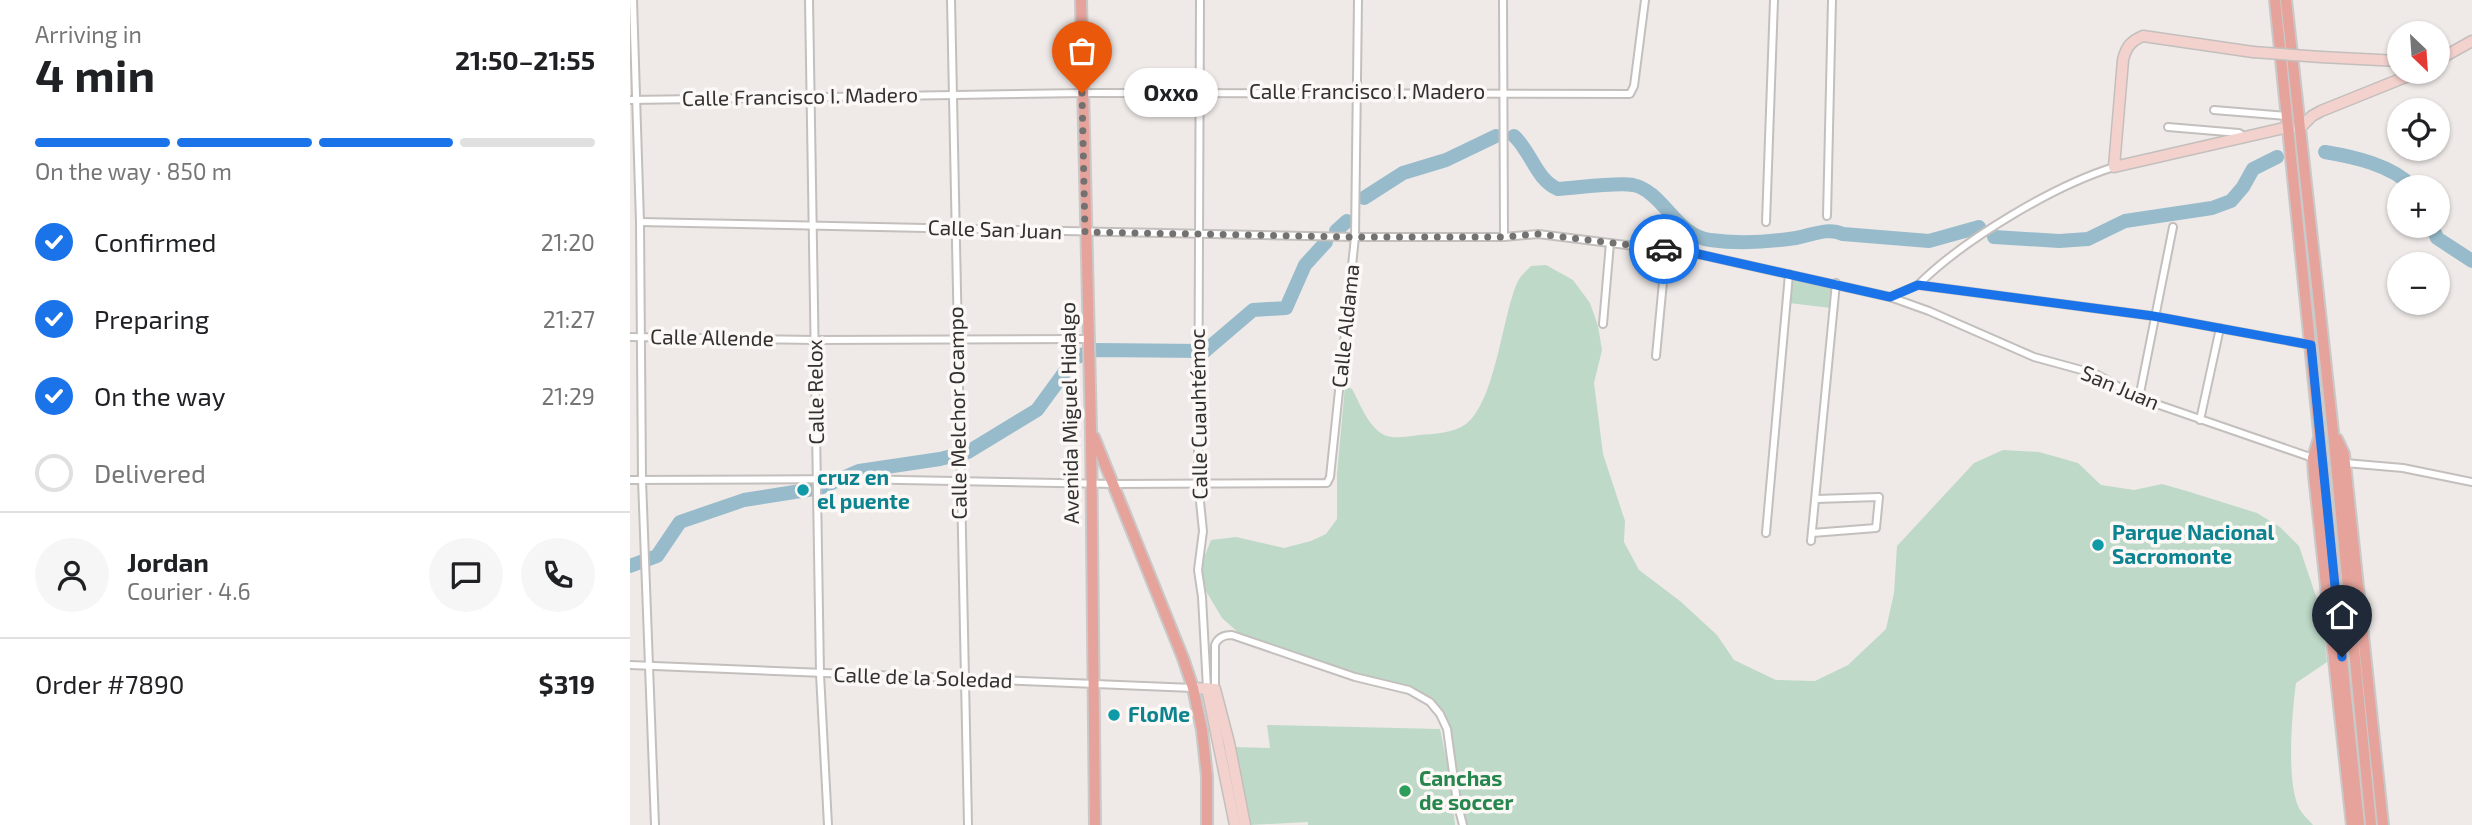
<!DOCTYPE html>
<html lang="en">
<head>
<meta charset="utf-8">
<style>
  :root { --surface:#fff; --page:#f6f6f6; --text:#202124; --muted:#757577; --line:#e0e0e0; --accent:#1a73e8 }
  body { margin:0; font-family:"Exo 2",sans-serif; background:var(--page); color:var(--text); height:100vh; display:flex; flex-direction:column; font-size:26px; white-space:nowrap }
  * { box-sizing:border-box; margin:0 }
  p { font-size:23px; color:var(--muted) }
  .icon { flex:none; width:38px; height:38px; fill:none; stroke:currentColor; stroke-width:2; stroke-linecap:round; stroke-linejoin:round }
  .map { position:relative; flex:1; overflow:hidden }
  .panel { display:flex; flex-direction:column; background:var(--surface); width:630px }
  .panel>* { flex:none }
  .needle { width:46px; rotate:155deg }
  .tools { position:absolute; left:1757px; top:21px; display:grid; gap:14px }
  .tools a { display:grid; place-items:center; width:63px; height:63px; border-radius:50%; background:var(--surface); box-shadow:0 2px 5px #0004; font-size:35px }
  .pin { position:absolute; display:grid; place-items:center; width:60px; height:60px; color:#fff; margin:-72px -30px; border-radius:50% 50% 50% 0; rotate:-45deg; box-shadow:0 0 7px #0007 }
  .pin .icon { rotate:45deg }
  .courier { position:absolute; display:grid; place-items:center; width:70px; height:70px; margin:-35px; border:5px solid #1a73e8; border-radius:50%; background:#fff; color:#222; box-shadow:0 2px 9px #0007 }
  .bubble { position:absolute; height:49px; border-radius:24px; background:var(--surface); box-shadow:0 2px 5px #0004; font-size:23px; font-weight:700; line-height:49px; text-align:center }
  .head em { font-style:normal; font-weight:700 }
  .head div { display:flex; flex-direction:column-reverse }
  .head { display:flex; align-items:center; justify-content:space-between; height:119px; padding:0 35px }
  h1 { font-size:46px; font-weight:700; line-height:52px }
  .bar { display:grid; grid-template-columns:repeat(4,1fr); gap:10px 7px; align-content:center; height:84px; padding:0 35px }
  .bar i { height:9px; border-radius:5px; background:var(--line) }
  .bar .selected { background:var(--accent) }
  .bar p { grid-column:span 4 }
  .line { display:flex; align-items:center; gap:18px; padding:0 35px; border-top:2px solid var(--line) }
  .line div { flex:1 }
  .round { display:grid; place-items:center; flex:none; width:74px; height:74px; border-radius:37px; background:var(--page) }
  ol { padding:0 35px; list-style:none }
  li { display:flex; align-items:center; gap:21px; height:77px }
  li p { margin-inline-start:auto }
  li .icon { padding:7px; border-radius:50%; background:var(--accent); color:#fff; stroke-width:4 }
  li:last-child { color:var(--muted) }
  li i { width:38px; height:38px; border:4px solid var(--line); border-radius:50% }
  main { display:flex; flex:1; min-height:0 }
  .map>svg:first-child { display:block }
  .green { fill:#bed9c8 }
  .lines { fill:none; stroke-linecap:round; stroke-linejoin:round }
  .river { stroke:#97bbcb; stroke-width:14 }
  .street-casing { stroke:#c3bfbd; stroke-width:10 }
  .secondary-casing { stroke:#c3bfbd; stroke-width:13 }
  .primary-casing { stroke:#cac9c9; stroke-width:14 }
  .street { stroke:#fff; stroke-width:6 }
  .secondary { stroke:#f3d1cd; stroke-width:10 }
  .primary { stroke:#e6a39b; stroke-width:10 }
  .secondary-bridge-casing { stroke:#c3bfbd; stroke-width:13; stroke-linecap:butt }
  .secondary-bridge { stroke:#f3d1cd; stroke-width:10 }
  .done { stroke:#747270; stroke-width:7; stroke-dasharray:0 12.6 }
  .route { stroke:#1a73e8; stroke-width:9 }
  .culture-dot { fill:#0f9aa8; stroke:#fcf8f6; stroke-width:2.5 }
  .leisure-dot { fill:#2e9e5b; stroke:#fcf8f6; stroke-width:2.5 }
  .labels { text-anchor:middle; stroke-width:7; stroke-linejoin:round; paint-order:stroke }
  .street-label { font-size:21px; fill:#323130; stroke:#fcf8f6 }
  .culture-label { font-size:21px; font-weight:bold; fill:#0d838f; stroke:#fcf8f6; text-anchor:start }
  .leisure-label { font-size:21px; font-weight:bold; fill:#27864d; stroke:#fcf8f6; text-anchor:start }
</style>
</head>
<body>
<main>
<section class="panel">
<div class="head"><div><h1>4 min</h1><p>Arriving in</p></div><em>21:50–21:55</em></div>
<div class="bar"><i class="selected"></i><i class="selected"></i><i class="selected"></i><i></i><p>On the way · 850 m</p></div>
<ol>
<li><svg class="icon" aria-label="check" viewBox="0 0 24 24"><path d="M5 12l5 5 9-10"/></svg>Confirmed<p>21:20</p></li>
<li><svg class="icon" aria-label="check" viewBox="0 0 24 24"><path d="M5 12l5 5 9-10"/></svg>Preparing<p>21:27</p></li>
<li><svg class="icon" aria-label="check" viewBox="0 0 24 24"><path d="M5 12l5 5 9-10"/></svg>On the way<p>21:29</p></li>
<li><i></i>Delivered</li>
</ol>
<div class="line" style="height:126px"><a class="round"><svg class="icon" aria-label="person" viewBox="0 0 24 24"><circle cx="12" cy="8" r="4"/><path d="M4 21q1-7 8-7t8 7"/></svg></a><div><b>Jordan</b><p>Courier · 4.6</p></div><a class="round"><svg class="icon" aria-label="chat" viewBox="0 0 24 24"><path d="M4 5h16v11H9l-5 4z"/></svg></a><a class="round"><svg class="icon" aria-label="phone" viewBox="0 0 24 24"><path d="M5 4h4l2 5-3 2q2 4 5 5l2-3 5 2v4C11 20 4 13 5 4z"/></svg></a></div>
<div class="line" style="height:91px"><div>Order #7890</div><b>$319</b></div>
</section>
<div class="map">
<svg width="1842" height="825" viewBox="0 0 1842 825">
  <rect width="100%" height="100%" fill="#efeae8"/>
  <g class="green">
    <path d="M916 265 943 280 960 303 968 326 972 350 964 383 973 454 995 521 994 542 1009 570 1050 601 1087 635 1104 660 1146 680 1185 681 1218 665 1256 629 1264 593 1267 546 1344 463 1373 450 1409 452 1448 463 1471 485 1504 490 1532 484 1560 492 1627 513 1650 527 1669 546 1691 611 1697 662 1666 683C1662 712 1656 782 1669 808 1672 814 1679 820 1683 825H830L823 768 814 728 809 716 798 702 785 694 741 679 624 643 610 634 592 618 576 591 570 575V568L581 540 606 537 654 548 681 541 696 534 707 519V474L715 386 722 389C730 403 739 430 757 436 766 439 779 436 789 435 803 434 824 433 836 424 865 402 872 318 887 283 890 276 896 271 901 266Z"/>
    <path d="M1160 278 1203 288 1201 308 1159 303Z"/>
    <path d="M637 725 810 729 820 777 825 825H678V822L620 825 605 747 640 748Z"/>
  </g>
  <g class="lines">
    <g class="river">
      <path d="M884 136C901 151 906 180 928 189 947 188 986 182 1003 185 1033 191 1046 236 1080 240 1108 244 1139 242 1166 238 1183 235 1197 227 1213 234L1299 241 1349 227"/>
      <path d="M1695 152C1725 157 1761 165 1783 187"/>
      <path d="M734 198 773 173 816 160 866 136"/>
      <path d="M1802 226 1807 238 1842 261"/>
      <path d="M706 231 717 221"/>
      <path d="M1364 237 1429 241 1458 239 1495 221 1582 208 1601 201 1613 187 1623 169 1647 157"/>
      <path d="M0 566 27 556 50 522 114 500 190 488 229 471 310 459 338 452 407 410 445 358 463 350 575 351 623 310 656 308 675 265 696 242"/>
    </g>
    <defs>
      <g id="street">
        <path d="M3 0 10 222 12 480 25 825"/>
        <path d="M179 0 190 674 198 825"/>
        <path d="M321 0 338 825"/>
        <path d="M570 0 568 482 573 531 568 570 572 597 577 688"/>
        <path d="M873 0 874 237"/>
        <path d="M0 100 452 93 1000 94 1004 86 1015 0"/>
        <path d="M1584 110 1657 116"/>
        <path d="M1538 127 1609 133 1615 137"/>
        <path d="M1197 216 1202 0"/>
        <path d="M10 222 725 237H874L908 234 1068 254 1260 297 1299 311 1404 357 1466 374 1509 398 1683 458"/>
        <path d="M1136 222 1144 0"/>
        <path d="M1288 285C1333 240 1423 186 1484 167"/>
        <path d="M1260 297 1288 285 1523 316 1681 345"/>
        <path d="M973 324 980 243"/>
        <path d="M0 337 186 340 457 339"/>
        <path d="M1026 356 1036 250"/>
        <path d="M1509 398 1543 227"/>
        <path d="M1570 420 1590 328"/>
        <path d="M1715 463 1773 468 1842 482"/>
        <path d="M0 480 220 479 484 484 697 483 700 477 725 237 728 0"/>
        <path d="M1136 533 1159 274"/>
        <path d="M1182 533 1246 528 1249 497 1186 499"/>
        <path d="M1181 541 1206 283"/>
        <path d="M0 665 563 688"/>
        <path d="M585 689V645C588 637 594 635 602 635L725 677 779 690 800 702 810 714 817 729 827 802 833 825"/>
      </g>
      <g id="secondary">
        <path d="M1623 52 1513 36C1501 41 1496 47 1493 60L1484 167 1658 127"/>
        <path d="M1691 57 1769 61"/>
        <path d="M1808 60 1842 41"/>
        <path d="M1669 129 1682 116 1691 111 1788 72"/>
        <path d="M563 688 585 689 599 743 615 825"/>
        <path d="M577 688 605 825"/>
      </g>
      <g id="primary">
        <path d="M451 0 461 431 465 825"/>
        <path d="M1645 0 1729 825"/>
        <path d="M1656 0 1703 432 1741 825"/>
        <path d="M464 437 553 658 563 688 572 730 577 776V825"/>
        <path d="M1689 438 1683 458 1684 475 1722 825"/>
        <path d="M1707 439 1714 454 1753 825"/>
      </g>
    </defs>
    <use href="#street" class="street-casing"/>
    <use href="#secondary" class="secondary-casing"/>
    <use href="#primary" class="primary-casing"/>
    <use href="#street" class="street"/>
    <use href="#secondary" class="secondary"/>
    <use href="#primary" class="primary"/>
    <defs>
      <path id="secondary-bridge" d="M1623 52 1691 57"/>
    </defs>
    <use href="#secondary-bridge" class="secondary-bridge-casing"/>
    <use href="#secondary-bridge" class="secondary-bridge"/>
  </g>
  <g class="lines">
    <path class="done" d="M452 93 455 232 725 237H874L908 234 1034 249"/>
    <path class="route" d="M1034 249 1068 254 1260 297 1288 285 1523 316 1681 345 1712 657"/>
  </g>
  <g class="culture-dot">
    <circle cx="173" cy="490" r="7"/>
    <circle cx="1468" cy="545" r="7"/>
    <circle cx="484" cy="715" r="7"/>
  </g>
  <circle class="leisure-dot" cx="775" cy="791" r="7"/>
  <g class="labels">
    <g class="street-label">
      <text x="737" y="99">Calle Francisco I. Madero</text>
      <text transform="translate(170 97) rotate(-1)" y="7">Calle Francisco I. Madero</text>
      <text transform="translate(365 230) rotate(2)" y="7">Calle San Juan</text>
      <text transform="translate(716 326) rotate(-84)" y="7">Calle Aldama</text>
      <text transform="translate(82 338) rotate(1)" y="7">Calle Allende</text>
      <text transform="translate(1490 388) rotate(23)" y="7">San Juan</text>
      <text transform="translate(186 392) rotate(-91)" y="7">Calle Relox</text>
      <text transform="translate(328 413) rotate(-91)" y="7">Calle Melchor Ocampo</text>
      <text transform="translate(440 413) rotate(-91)" y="7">Avenida Miguel Hidalgo</text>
      <text transform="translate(569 414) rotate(-91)" y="7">Calle Cuauhtémoc</text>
      <text transform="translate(293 678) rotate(2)" y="7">Calle de la Soledad</text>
    </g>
    <g class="culture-label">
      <text x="187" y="485">cruz en<tspan x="187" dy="24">el puente</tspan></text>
      <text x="1482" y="540">Parque Nacional<tspan x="1482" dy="24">Sacromonte</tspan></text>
      <text x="498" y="722">FloMe</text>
    </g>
    <g class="leisure-label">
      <text x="789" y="786">Canchas<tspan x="789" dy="24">de soccer</tspan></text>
    </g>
  </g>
</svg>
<div class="tools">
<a><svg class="needle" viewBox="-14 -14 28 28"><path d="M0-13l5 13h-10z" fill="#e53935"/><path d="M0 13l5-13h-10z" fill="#757577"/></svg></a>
<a><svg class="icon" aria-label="locate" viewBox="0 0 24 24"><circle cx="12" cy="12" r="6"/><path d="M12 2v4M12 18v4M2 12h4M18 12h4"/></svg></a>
<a>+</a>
<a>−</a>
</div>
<div class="pin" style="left:452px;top:93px;background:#ea580c"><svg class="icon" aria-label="bag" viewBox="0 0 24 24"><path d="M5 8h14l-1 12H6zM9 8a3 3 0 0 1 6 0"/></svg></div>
<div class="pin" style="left:1712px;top:657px;background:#1f2937"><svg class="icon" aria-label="home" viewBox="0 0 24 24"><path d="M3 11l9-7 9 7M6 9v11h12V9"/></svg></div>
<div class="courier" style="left:1034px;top:249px"><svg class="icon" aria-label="car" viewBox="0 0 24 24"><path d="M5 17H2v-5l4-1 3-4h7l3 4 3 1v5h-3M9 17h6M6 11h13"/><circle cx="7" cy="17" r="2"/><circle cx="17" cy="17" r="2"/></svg></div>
<div class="bubble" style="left:494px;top:68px;width:94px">Oxxo</div>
</div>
</main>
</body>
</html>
